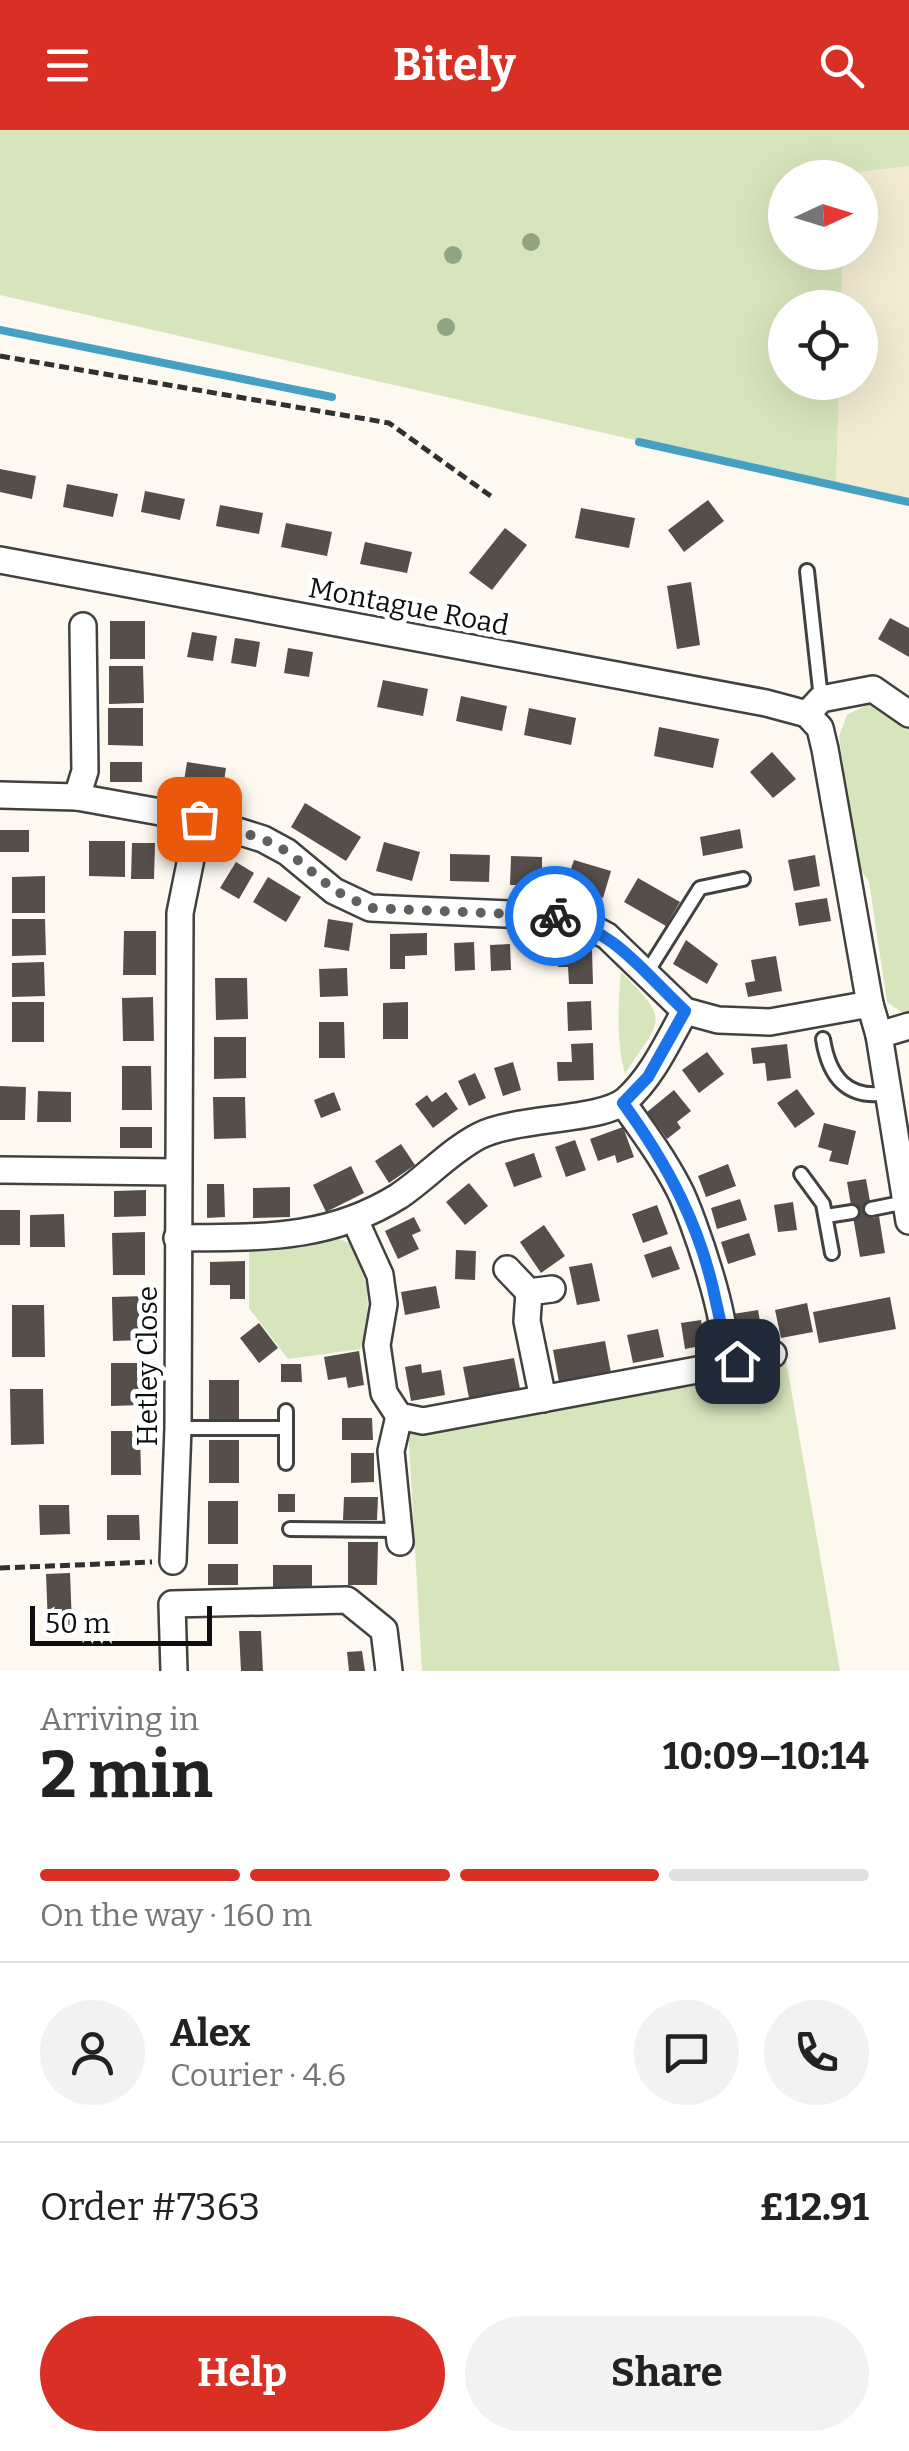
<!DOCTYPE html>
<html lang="en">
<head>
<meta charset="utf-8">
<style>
  :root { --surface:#fff; --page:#f2f2f2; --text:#222; --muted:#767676; --line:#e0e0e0; --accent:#d93025 }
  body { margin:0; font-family:Bitter,serif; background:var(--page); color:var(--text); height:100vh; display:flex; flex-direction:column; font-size:38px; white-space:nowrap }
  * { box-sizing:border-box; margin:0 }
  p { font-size:32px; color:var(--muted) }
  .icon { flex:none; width:55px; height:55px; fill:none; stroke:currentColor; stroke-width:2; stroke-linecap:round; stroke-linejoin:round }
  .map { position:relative; height:1541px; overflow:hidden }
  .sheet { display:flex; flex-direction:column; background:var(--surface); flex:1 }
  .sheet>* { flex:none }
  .needle { width:65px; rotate:86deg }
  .controls { position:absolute; left:768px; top:30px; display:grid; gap:20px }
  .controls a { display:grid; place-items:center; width:110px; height:110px; border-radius:50%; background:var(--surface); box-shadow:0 10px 40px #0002; font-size:50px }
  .scale { position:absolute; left:30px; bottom:25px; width:182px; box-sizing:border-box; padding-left:10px; border:5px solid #0e0e0e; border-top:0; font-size:28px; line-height:35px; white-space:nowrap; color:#0e0e0e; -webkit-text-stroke:8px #fff; paint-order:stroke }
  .pin { position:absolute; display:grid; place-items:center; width:85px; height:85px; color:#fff; margin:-42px; border-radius:20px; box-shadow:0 5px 15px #0006 }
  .courier { position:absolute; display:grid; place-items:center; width:100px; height:100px; margin:-50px; border:8px solid #1a73e8; border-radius:50%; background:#fff; color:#222; box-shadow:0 2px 12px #0007 }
  .headline em { font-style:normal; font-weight:700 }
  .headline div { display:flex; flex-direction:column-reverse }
  .headline { display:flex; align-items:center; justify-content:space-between; height:170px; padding:0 40px }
  h1 { font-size:65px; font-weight:700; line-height:75px }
  .bar { display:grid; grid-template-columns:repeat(4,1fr); gap:15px 10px; align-content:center; height:120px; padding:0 40px }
  .bar i { height:12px; border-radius:8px; background:var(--line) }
  .bar .active { background:var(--accent) }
  .bar p { grid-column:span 4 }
  .line { display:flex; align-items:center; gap:25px; padding:0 40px; border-top:2px solid var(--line) }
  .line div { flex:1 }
  .round { display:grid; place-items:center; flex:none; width:105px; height:105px; border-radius:52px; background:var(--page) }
  .cta { display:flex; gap:20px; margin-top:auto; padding:20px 40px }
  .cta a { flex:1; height:115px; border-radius:60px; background:var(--accent); color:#fff; font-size:40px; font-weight:700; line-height:115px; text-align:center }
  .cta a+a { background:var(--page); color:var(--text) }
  header { display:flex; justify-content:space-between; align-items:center; height:130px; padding:0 40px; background:var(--accent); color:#fff; font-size:45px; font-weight:700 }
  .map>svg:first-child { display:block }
  .farmland { fill:#f2ebd2 }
  .green { fill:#d7e5bc }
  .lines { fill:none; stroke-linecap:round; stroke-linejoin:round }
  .stream { stroke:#46a0c1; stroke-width:8 }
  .building { fill:#554e4b }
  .service-casing { stroke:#414141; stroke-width:18 }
  .minor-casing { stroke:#414141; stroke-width:30 }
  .path { stroke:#303030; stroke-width:5; stroke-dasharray:10 5; stroke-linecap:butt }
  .service { stroke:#fff; stroke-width:12 }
  .minor { stroke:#fff; stroke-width:25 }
  .tree { fill:#91a580 }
  .done { stroke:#62605d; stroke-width:10; stroke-dasharray:0 18 }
  .route { stroke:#1a73e8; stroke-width:12 }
  .labels { text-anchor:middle; stroke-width:10; stroke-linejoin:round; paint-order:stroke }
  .street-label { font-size:28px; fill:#0e0e0e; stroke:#fff }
</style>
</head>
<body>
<header><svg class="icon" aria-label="menu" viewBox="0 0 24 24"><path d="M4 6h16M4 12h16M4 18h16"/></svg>Bitely<svg class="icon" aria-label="search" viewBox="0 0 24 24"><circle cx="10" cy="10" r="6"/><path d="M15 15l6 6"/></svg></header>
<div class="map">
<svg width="909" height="1541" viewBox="0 0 909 1541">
  <rect width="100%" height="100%" fill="#fef9f0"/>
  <path class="farmland" d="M909 36V375L836 356 839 253 860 252V178L841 177 843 123 860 122V48L845 47V44Z"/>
  <g class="green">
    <path d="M0 0H909V36L845 44V47L785 48V122L843 123 841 177 785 178V252L839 253 836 356 0 165Z"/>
    <path d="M870 573 899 582 909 597V882L903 883 887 872 869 752 859 737 839 606 847 585Z"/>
    <path d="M621 842C672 893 661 887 625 944 616 910 618 877 621 842Z"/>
    <path d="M337 1108 349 1113C372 1157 371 1170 361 1219L288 1229 249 1178V1122L300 1118Z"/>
    <path d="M786 1230 840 1541H422L408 1297Z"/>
  </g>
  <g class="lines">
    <g class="stream">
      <path d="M0 200 332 267"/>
      <path d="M639 312 909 372"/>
    </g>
  </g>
  <g class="building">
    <path d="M0 339 36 346 32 369 0 362Z"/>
    <path d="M67 354 118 364 113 387 63 377Z"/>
    <path d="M145 361 185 369 180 390 141 382Z"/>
    <path d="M708 370 724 391 684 422 668 400Z"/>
    <path d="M220 375 263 383 259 404 216 396Z"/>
    <path d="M581 378 635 388 629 418 575 408Z"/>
    <path d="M286 393 332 402 327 426 281 417Z"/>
    <path d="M505 398 527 415 492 460 469 443Z"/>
    <path d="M365 412 412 422 407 443 360 434Z"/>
    <path d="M691 452 700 515 677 519 667 456Z"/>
    <path d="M890 488 909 498V527L878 509Z"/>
    <rect x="110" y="491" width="35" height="38"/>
    <path d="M192 502 217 506 213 531 187 527Z"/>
    <path d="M235 508 260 512 256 537 231 533Z"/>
    <path d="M288 518 313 522 309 547 284 543Z"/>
    <path d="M109 536H143L144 573 109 574Z"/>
    <path d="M383 550 428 559 423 586 377 577Z"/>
    <path d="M461 566 507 576 502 601 456 591Z"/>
    <path d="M108 578H143V616L108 615Z"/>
    <path d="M529 578 576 588 571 615 524 605Z"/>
    <path d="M659 597 719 609 713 638 654 626Z"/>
    <path d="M772 622 796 649 773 668 750 642Z"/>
    <rect x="110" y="632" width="32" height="20"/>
    <path d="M187 632 226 638 221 671 182 664Z"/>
    <path d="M305 673 361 707 346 731 291 697Z"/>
    <path d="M740 699 743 718 703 726 700 707Z"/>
    <rect x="0" y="700" width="29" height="22"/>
    <path d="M89 711H125V747L89 746Z"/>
    <path d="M384 712 420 722 412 751 376 741Z"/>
    <path d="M132 713H155L154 749H131Z"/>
    <path d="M450 724 490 725 489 752 450 751Z"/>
    <path d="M815 725 820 756 794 761 788 730Z"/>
    <path d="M511 726 542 727V755H510Z"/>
    <path d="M574 730 611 741 603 768 565 756Z"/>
    <path d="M236 732 254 743 239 769 220 758Z"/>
    <path d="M45 746V783H12V747Z"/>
    <path d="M268 747 301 767 286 792 253 772Z"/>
    <path d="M638 748 680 772 666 796 624 772Z"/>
    <path d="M827 768 831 791 799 796 795 773Z"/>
    <path d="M12 789H45L46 825 12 826Z"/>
    <path d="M328 789 353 793 349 821 324 817Z"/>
    <path d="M124 801H156V845H123Z"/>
    <path d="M427 803V825L405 826V839H390V804Z"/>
    <path d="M686 810 718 834 707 854 673 834Z"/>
    <path d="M474 812 475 840 455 841 454 813Z"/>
    <path d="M510 814 511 840 491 841 490 815Z"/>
    <path d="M592 820 593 854H569L568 837H558V821Z"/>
    <path d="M776 826 782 861 748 867 745 853 755 851 751 830Z"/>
    <path d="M44 832 45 866 12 867V833Z"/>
    <path d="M347 838 348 866 320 867 319 839Z"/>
    <path d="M215 848H247L248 889 216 890Z"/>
    <path d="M153 867 154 911H123L122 868Z"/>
    <path d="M591 871 592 900 568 901 567 872Z"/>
    <rect x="12" y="872" width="32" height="40"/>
    <path d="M408 872V909H383V873Z"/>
    <path d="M319 892H344L345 928H319Z"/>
    <path d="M214 907H246V948L214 949Z"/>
    <path d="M593 913 594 950 558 951 557 932H572L571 914Z"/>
    <path d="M787 914 791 948 767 951 765 933 753 934 751 918Z"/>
    <path d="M707 922 724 944 699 963 682 940Z"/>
    <path d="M513 932 521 960 503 966 494 938Z"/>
    <path d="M122 936H151L152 980H122Z"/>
    <path d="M475 943 486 968 469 976 458 951Z"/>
    <path d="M0 956 26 957 25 990H0Z"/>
    <path d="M797 959 815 984 795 998 777 973Z"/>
    <path d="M674 960 691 981 677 992 681 998 667 1009 647 982Z"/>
    <path d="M38 961 71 962V992H37Z"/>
    <path d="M334 962 341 980 321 988 314 970Z"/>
    <path d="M446 962 458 979 433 998 415 974 427 965 432 972Z"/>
    <path d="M213 967H245L246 1008 214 1009Z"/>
    <path d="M824 993 856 1001 848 1035 829 1031 832 1021 818 1017Z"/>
    <rect x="120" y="997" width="32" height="21"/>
    <path d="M623 997 634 1027 617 1033 615 1025 598 1031 590 1009Z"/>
    <path d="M575 1010 586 1040 566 1047 555 1017Z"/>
    <path d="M401 1014 415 1035 389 1053 375 1031Z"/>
    <path d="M534 1023 542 1047 514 1057 505 1033Z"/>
    <path d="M728 1034 736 1056 706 1067 698 1046Z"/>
    <path d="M351 1036 364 1063 326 1082 313 1055Z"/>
    <path d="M866 1049 873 1088 879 1086 885 1123 860 1127 847 1052Z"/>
    <path d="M469 1053 488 1076 465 1095 446 1072Z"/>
    <path d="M207 1054H224L225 1087 207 1088Z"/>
    <path d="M290 1057V1087L253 1088V1058Z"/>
    <path d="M146 1060V1086L114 1087V1061Z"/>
    <path d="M740 1069 747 1090 717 1099 711 1078Z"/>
    <path d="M793 1072 797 1100 778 1102 774 1075Z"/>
    <path d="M657 1075 668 1104 643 1113 632 1084Z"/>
    <rect x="0" y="1080" width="20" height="35"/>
    <path d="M64 1084 65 1117H30V1085Z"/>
    <path d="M414 1087 421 1101 412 1105 419 1119 398 1129 385 1101Z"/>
    <path d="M544 1095 565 1126 541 1143 520 1112Z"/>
    <path d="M145 1102V1145H113L112 1103Z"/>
    <path d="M749 1103 756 1125 728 1134 721 1112Z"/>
    <path d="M671 1116 680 1139 652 1148 644 1125Z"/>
    <path d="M456 1120 476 1121 475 1150 455 1149Z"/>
    <path d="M245 1131V1169H230V1155H210V1132Z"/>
    <path d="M592 1133 600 1171 577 1175 569 1137Z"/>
    <path d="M436 1156 440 1178 405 1185 401 1162Z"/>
    <path d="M144 1166V1210L113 1211 112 1167Z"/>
    <path d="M890 1167 896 1199 819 1213 813 1182Z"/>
    <path d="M807 1173 813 1202 781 1208 775 1180Z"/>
    <path d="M12 1175H44L45 1227H12Z"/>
    <path d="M758 1180 763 1209 739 1213 733 1184Z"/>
    <path d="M701 1190 705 1215 685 1219 681 1193Z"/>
    <path d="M259 1193 278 1218 259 1233 240 1208Z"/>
    <path d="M658 1199 664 1227 633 1233 627 1205Z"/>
    <path d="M605 1211 611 1243 559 1252 553 1220Z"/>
    <path d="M359 1221 364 1255 348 1258 346 1247 328 1250 324 1227Z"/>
    <path d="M514 1228 520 1259 469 1268 463 1237Z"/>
    <path d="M111 1233H141L142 1275 111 1276Z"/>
    <path d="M281 1234H301L302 1252H281Z"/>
    <path d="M421 1234 422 1243 441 1240 445 1265 411 1271 405 1237Z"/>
    <rect x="209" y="1250" width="30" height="43"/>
    <path d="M10 1259H43L44 1314 11 1315Z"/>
    <path d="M342 1288H372L373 1310H342Z"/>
    <path d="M111 1301H140L141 1345H111Z"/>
    <rect x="209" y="1310" width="30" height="43"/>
    <path d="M351 1323H374V1352L351 1353Z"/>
    <rect x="278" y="1364" width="17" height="18"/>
    <path d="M344 1367H378L377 1390H343Z"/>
    <rect x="208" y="1371" width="30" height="43"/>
    <path d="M39 1375H69L70 1404 40 1405Z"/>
    <path d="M107 1385H139L140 1410H107Z"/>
    <path d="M348 1412H378L377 1455H348Z"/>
    <rect x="208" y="1434" width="30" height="21"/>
    <rect x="273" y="1435" width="39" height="23"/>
    <path d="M70 1443 72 1495 48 1496 46 1444Z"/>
    <path d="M239 1501H261L263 1541H241Z"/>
    <path d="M362 1521 365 1541H349L347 1522Z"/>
  </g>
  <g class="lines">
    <defs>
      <g id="service">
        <path d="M807 441 821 569"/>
        <path d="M646 844 700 758 743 749"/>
        <path d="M823 909C829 947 847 970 888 963"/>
        <path d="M801 1044 823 1074 832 1123"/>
        <path d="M871 1079 906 1072"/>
        <path d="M826 1086 852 1082"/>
        <path d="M178 1298H286"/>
        <path d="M286 1333V1281"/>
        <path d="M290 1399 399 1400"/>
      </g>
      <g id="minor">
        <path d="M0 430 766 573 807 584"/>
        <path d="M807 584 820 598 825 619 870 874 879 905 909 1091"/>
        <path d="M807 584 821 569 873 559 909 584"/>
        <path d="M0 665 77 667 199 689 263 709 287 722 334 761 370 778 553 786 583 793 607 806 685 881 718 890 770 892 870 874"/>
        <path d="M77 667 85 641 83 496"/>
        <path d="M879 905 909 896"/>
        <path d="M0 1040 178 1042"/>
        <path d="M355 1090 380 1145 384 1174 377 1215 384 1263 399 1286 423 1291 713 1237C715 1235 722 1228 723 1225 733 1202 692 1084 679 1059 663 1028 643 1001 623 973"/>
        <path d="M177 1108C258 1107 327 1111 399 1066 426 1048 450 1021 479 1006 516 987 602 991 626 970 653 946 668 911 685 881"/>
        <path d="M507 1139 529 1162 552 1159"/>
        <path d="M529 1162 527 1191 543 1269"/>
        <path d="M723 1227 737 1231 773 1224"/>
        <path d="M399 1286 391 1321 400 1412"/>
        <path d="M173 1431 178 1298 180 783 199 689"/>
        <path d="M174 1541 172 1474 347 1470 384 1500 389 1541"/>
      </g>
    </defs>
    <use href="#service" class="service-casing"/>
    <use href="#minor" class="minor-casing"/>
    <g class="path">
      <path d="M0 226 389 293 492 367"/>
      <path d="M0 1438 152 1432"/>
    </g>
    <use href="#service" class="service"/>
    <use href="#minor" class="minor"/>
  </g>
  <g class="tree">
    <circle cx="531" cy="112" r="9"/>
    <circle cx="453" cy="125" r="9"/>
    <circle cx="446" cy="197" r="9"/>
  </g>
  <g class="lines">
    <path class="done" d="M199 689 263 709 288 722 334 760 370 778 555 786"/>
    <path class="route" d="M555 786C615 800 641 840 685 881L648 947 623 973C668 1035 701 1097 716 1172 720 1190 725 1208 723 1227L737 1231"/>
  </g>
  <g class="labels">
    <g class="street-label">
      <text transform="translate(409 476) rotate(11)" y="10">Montague Road</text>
      <text transform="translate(147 1236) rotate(-90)" y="10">Hetley Close</text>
    </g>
  </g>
</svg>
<div class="controls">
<a><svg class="needle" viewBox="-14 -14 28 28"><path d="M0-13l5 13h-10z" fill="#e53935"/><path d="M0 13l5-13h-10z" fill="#767676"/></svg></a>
<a><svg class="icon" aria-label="locate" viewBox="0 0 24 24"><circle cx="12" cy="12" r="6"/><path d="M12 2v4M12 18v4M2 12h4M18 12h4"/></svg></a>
</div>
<div class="scale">50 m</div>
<div class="pin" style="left:199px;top:689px;background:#ea580c"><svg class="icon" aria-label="bag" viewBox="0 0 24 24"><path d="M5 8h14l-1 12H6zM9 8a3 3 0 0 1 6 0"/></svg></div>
<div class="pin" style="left:737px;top:1231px;background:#1f2937"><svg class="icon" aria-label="home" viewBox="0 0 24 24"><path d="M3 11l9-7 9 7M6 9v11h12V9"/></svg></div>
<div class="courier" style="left:555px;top:786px"><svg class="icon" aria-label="bike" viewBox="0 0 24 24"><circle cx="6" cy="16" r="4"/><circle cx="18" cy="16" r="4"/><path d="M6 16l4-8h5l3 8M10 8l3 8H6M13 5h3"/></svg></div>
</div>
<section class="sheet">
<div class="headline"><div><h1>2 min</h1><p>Arriving in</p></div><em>10:09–10:14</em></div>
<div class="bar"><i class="active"></i><i class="active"></i><i class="active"></i><i></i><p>On the way · 160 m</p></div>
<div class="line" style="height:180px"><a class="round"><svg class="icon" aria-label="person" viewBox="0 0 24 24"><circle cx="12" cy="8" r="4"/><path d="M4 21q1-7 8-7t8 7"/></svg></a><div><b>Alex</b><p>Courier · 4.6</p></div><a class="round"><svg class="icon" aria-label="chat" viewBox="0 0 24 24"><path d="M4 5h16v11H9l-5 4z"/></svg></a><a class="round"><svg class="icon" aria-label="phone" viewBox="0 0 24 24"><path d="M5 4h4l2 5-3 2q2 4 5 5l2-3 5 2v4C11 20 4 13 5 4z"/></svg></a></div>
<div class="line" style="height:130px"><div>Order #7363</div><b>£12.91</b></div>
<div class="cta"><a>Help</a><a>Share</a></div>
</section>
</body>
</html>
